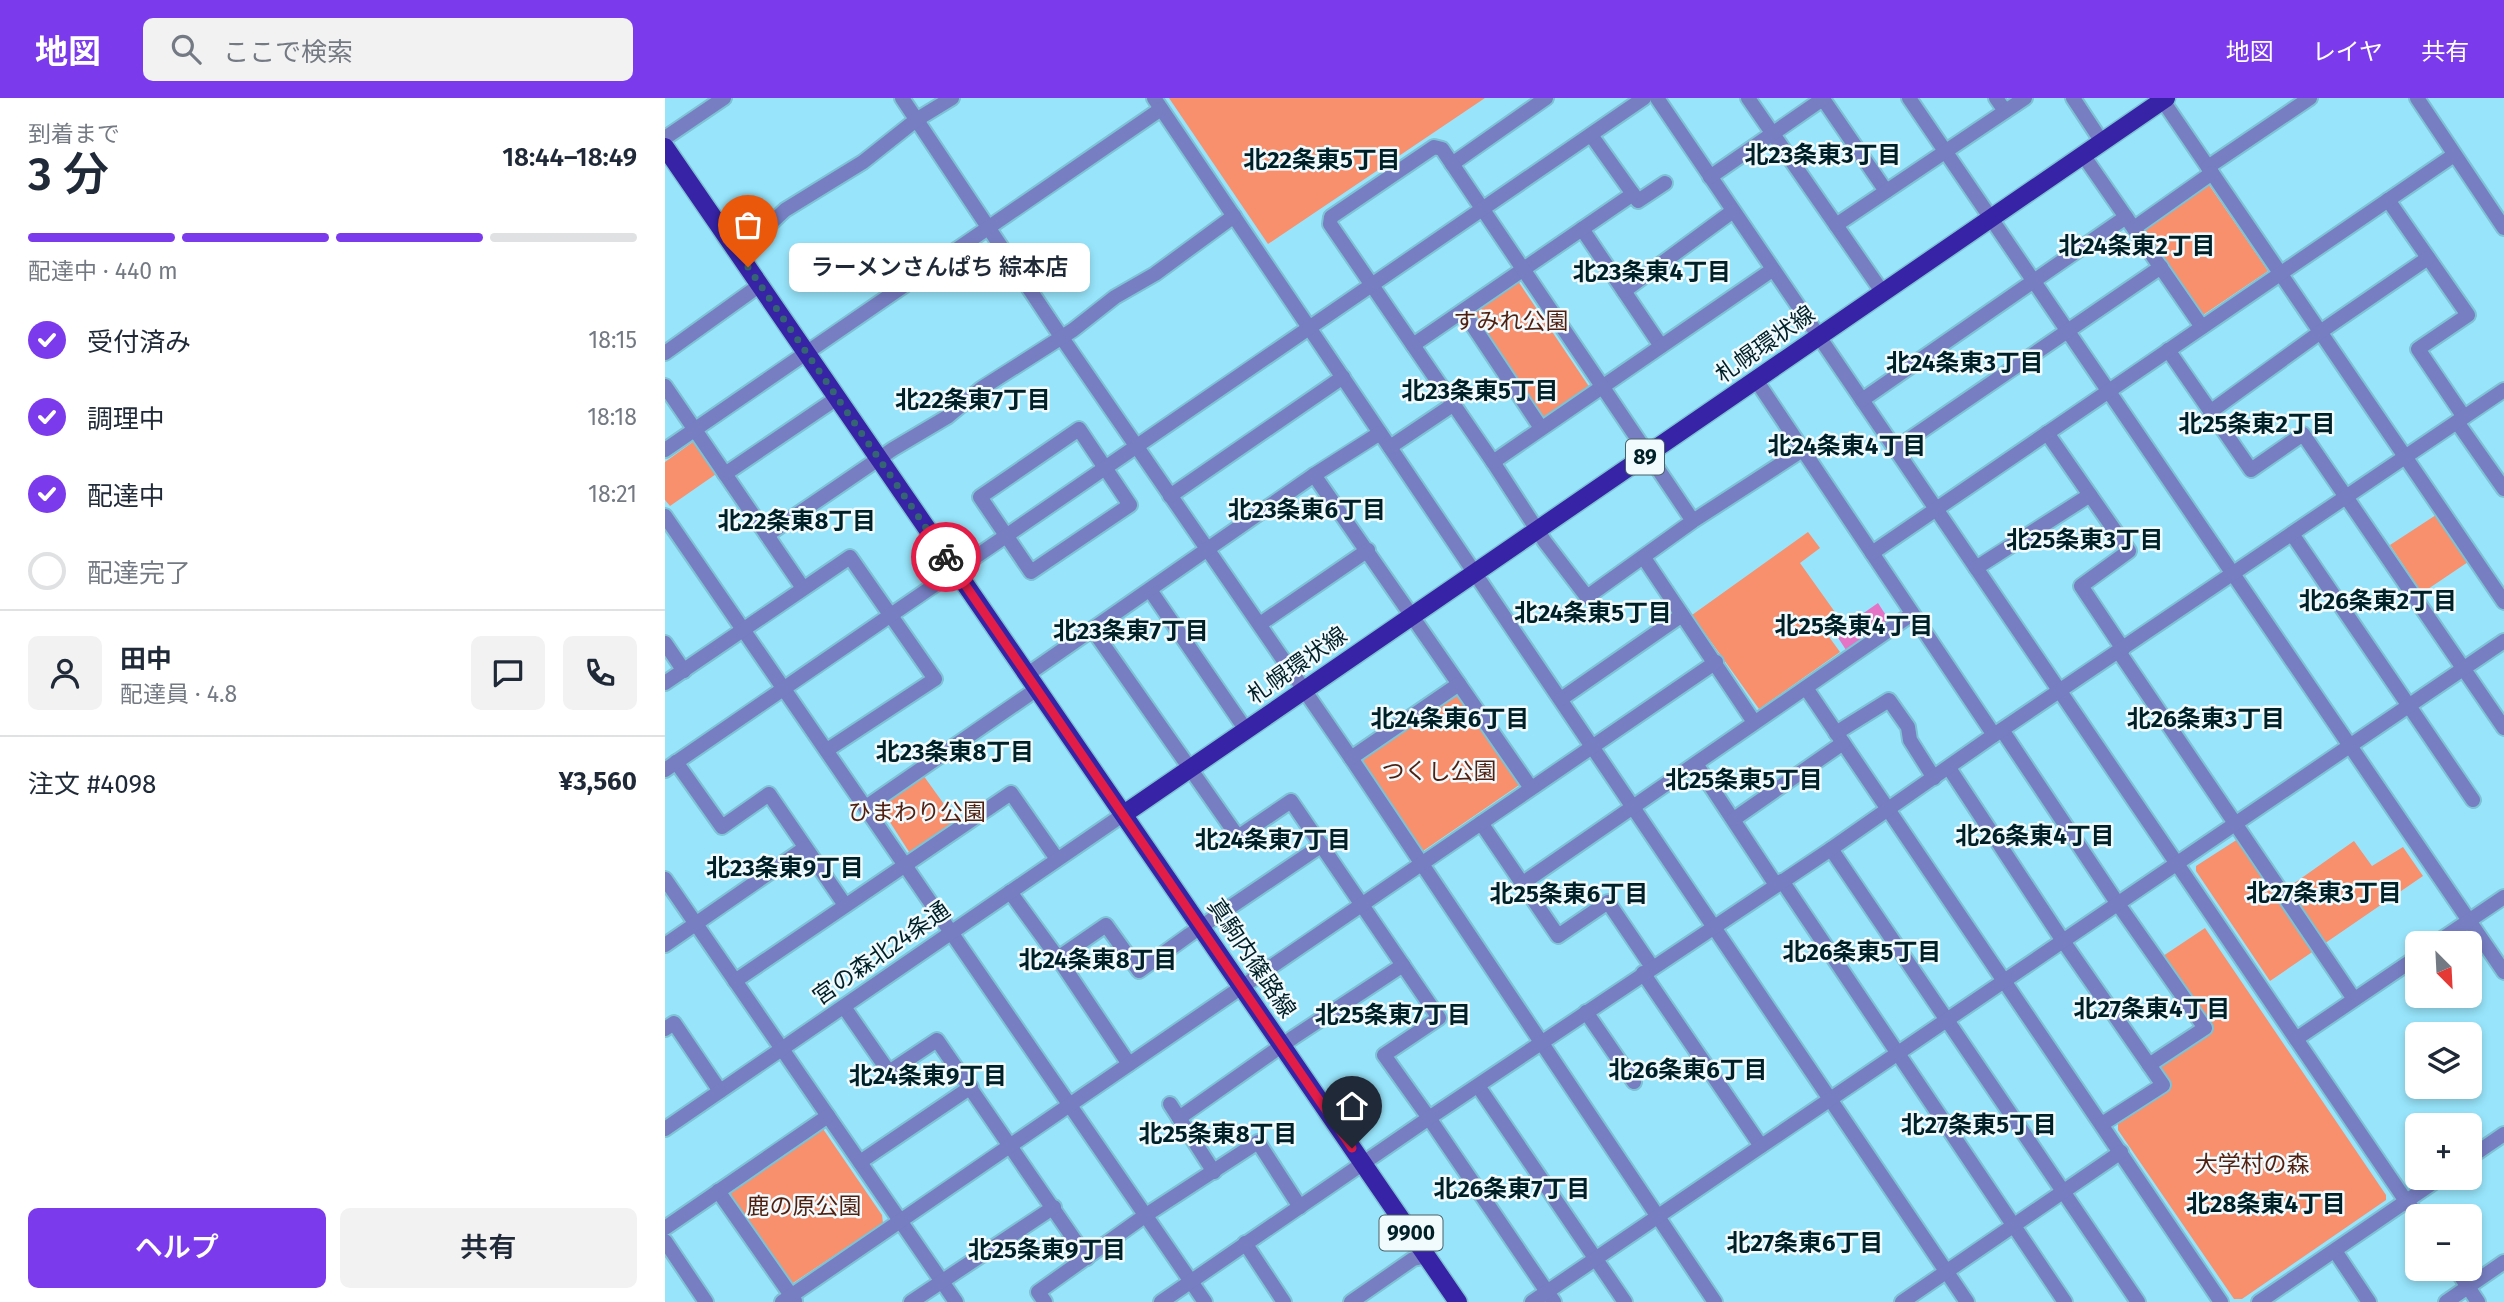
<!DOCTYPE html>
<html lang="ja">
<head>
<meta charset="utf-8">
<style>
  :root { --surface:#fff; --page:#f2f2f3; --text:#1f2937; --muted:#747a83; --line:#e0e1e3; --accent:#7c3aed }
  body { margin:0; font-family:"Fira Sans","Noto Sans JP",sans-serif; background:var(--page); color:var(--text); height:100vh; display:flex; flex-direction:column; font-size:26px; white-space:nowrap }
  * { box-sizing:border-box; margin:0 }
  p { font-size:23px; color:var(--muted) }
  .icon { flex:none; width:38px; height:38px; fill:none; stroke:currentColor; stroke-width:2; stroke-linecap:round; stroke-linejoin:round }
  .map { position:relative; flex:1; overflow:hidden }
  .details { display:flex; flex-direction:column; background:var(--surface); width:665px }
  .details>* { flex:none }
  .needle { width:46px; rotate:156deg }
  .tools { position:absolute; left:1740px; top:833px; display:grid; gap:14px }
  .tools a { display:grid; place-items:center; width:77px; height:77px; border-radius:10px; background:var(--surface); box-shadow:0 4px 10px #0003; font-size:35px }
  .pin { position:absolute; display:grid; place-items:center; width:60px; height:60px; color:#fff; margin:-72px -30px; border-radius:50% 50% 50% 0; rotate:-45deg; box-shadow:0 0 7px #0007 }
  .pin .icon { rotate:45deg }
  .courier { position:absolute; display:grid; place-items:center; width:70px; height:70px; margin:-35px; border:5px solid #e11d48; border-radius:50%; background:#fff; color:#222; box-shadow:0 2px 9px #0007 }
  .bubble { position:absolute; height:49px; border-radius:10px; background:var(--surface); box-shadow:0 4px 10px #0003; font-size:23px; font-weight:600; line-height:49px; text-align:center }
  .summary em { font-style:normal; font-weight:600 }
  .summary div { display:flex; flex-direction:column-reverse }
  .summary { display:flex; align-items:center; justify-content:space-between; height:119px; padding:0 28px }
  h1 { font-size:46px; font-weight:600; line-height:52px }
  .bar { display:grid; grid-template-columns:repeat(4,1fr); gap:10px 7px; align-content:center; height:84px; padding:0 28px }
  .bar i { height:9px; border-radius:5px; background:var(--line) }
  .bar .current { background:var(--accent) }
  .bar p { grid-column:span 4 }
  .line { display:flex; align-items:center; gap:18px; padding:0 28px; border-top:2px solid var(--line) }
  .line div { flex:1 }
  .round { display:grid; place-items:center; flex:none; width:74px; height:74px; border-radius:10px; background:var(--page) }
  ol { padding:0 28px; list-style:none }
  li { display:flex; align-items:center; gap:21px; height:77px }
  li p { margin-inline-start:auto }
  li .icon { padding:7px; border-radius:50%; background:var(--accent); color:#fff; stroke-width:4 }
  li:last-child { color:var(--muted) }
  li i { width:38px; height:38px; border:4px solid var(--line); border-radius:50% }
  .cta { display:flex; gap:14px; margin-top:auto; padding:14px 28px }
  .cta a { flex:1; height:80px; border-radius:10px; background:var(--accent); color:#fff; font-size:28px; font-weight:600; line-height:80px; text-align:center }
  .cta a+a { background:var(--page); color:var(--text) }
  header { display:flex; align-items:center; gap:42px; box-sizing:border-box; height:98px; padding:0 35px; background:var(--accent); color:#fff }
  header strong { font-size:33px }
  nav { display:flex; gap:38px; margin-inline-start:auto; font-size:24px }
  .search { width:490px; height:63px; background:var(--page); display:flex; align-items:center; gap:18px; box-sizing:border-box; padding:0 24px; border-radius:10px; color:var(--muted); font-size:26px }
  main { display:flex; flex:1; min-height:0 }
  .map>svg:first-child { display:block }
  .green { fill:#f88f6d }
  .water { fill:#e474c6 }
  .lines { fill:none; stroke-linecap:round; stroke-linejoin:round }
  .minor-casing { stroke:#7dc2d5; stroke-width:18 }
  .major-casing { stroke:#7dc2d5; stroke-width:21 }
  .minor { stroke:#777ec2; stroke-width:14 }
  .major { stroke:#3623a6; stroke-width:18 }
  .done { stroke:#356572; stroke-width:7; stroke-dasharray:0 12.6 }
  .route { stroke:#e11d48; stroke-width:9 }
  .labels { text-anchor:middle; stroke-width:5; stroke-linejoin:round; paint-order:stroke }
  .shield { fill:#f1fafd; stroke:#486168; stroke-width:2 }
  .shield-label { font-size:21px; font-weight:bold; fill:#002028 }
  .park-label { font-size:23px; fill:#511f0f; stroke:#f1fafd }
  .street-label { font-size:23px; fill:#002028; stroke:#f1fafd }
  .neighbourhood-label { font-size:24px; font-weight:bold; fill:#002028; stroke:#f1fafd }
</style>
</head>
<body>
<header>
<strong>地図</strong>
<div class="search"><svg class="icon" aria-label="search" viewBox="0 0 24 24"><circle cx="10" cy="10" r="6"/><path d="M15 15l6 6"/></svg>ここで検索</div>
<nav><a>地図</a><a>レイヤ</a><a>共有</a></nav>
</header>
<main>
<section class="details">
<div class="summary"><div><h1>3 分</h1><p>到着まで</p></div><em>18:44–18:49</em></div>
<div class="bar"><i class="current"></i><i class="current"></i><i class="current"></i><i></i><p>配達中 · 440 m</p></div>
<ol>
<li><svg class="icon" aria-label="check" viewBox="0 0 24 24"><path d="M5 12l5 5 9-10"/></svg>受付済み<p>18:15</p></li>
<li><svg class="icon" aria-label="check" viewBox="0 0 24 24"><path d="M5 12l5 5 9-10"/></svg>調理中<p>18:18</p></li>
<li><svg class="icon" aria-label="check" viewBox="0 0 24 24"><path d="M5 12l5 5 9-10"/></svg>配達中<p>18:21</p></li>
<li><i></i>配達完了</li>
</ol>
<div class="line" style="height:126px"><a class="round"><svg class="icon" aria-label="person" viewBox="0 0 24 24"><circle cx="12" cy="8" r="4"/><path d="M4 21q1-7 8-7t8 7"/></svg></a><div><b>田中</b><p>配達員 · 4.8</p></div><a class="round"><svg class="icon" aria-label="chat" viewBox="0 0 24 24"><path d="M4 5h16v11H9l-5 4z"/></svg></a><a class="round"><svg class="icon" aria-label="phone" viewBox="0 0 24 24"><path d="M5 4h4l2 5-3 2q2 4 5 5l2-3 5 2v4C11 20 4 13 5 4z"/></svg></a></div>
<div class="line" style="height:91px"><div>注文 #4098</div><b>¥3,560</b></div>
<div class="cta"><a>ヘルプ</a><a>共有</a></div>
</section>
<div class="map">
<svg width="1839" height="1204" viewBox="0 0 1839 1204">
  <rect width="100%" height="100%" fill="#98e5fb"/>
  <g class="green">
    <path d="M504 0H820L603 146Z"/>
    <path d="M1544 87 1603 173 1538 217 1477 130Z"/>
    <path d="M853 183 925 290 884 321 879 320 807 217 808 213Z"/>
    <path d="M32 341 54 374 5 408 0 402V364Z"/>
    <path d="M1774 415 1806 462 1757 495 1725 447Z"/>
    <path d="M1143 434 1155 450 1135 465 1177 524 1162 536 1175 554 1094 611 1027 517Z"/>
    <path d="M793 590 857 685 758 753 698 664 699 655Z"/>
    <path d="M258 677 294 727 246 757 214 707Z"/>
    <path d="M1573 741 1611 798 1689 743 1707 768 1738 749 1758 778 1605 883 1531 773V768Z"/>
    <path d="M1540 830 1721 1097V1102L1577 1201H1569L1453 1032V1026L1505 992 1492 974 1493 967 1547 932 1498 858Z"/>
    <path d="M156 1028 217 1117 218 1125 125 1187 61 1093Z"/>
  </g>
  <path class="water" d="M1213 505 1224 522 1181 552 1170 535Z"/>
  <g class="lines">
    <defs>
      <g id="minor">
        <path d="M237 0 397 240 686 660 1050 1204"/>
        <path d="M489 0 1302 1204"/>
        <path d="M992 0 1741 1103 1754 1118"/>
        <path d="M1083 0 1218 195"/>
        <path d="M1244 0 1839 874"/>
        <path d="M1331 0 1340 13"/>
        <path d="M1408 0 1437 44"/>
        <path d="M1496 0 1839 504"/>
        <path d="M1752 0 1839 130"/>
        <path d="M1158 1 1221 93"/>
        <path d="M926 37 973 103 1000 85"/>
        <path d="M0 40 59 0"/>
        <path d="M1418 57 1537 229"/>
        <path d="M787 66 881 0"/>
        <path d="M1543 69 1645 0"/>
        <path d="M1045 79 1159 0"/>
        <path d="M1723 102 1803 217 1753 251 1799 319"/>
        <path d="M1171 127 1360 0"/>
        <path d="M1469 130 1547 75"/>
        <path d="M917 131 996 248"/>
        <path d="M70 151 103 128 120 112 198 64 251 22 287 0"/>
        <path d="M959 193 1068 113"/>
        <path d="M798 213 876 330"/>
        <path d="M748 247 968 96"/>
        <path d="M1503 252 1586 372 1638 336 1839 630"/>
        <path d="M0 255 95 187"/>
        <path d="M1091 282 1329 637"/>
        <path d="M0 288 138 490"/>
        <path d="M1197 302 1461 119"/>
        <path d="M1545 314 1661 230 1763 160"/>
        <path d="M1792 324 1839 391"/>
        <path d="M414 331 465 407 366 474 315 399Z"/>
        <path d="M1382 335 1464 453 1416 488 1458 551"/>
        <path d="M725 349 789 306"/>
        <path d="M1230 351 1496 169"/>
        <path d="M0 352 496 11"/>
        <path d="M828 364 1107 172"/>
        <path d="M60 376 172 300"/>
        <path d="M649 377 794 586"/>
        <path d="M505 398 678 279"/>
        <path d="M0 418 540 1204"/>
        <path d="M1028 423 777 51 769 49 666 119 665 126 828 364 880 444 922 499 1028 423 1139 351"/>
        <path d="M1627 436 1808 702"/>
        <path d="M102 437 228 351 282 319 317 290 408 232 450 199 490 176 569 118"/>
        <path d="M1207 455 1789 57"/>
        <path d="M979 460 1089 624"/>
        <path d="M1311 470 1425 397"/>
        <path d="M485 492 581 632"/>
        <path d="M595 526 703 452"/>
        <path d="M428 532 573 739 626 703 774 920 719 957 764 1020 889 1204"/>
        <path d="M0 545 19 573"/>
        <path d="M1454 554 1689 901"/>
        <path d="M363 576 649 377 715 335"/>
        <path d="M0 585 185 459 270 581 162 652"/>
        <path d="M1141 590 1556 1204"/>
        <path d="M896 601 1017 517"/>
        <path d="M1337 632 1453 806 1540 930 1484 967"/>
        <path d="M1171 635 1224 602 1243 629 1245 642 1269 680"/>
        <path d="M686 660 794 586 866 690"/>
        <path d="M11 664 57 729 104 696 180 807"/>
        <path d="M1031 666 1111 787"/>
        <path d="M1284 670 1398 843 1498 987 1437 1026"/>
        <path d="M0 672 979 0"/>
        <path d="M201 709 372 591"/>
        <path d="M1069 721 1178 645"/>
        <path d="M816 725 893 838 943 804 987 869"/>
        <path d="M1166 751 1473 1204"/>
        <path d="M0 781 291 1204"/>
        <path d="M1117 783 1400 1204"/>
        <path d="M858 785 1247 516"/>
        <path d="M345 794 393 860 464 966"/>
        <path d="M1771 845 1839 799"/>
        <path d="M0 847 140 750"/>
        <path d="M393 860 441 827 474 873 524 837 657 747"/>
        <path d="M978 875 1096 1048"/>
        <path d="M70 883 346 695 392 761"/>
        <path d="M179 909 224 974 272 942 422 1160"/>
        <path d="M921 914 969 984"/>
        <path d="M0 931 9 925 55 993"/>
        <path d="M1631 941 1752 859"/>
        <path d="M813 988 960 1204"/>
        <path d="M505 1006 549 1074"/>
        <path d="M514 1020 629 939 738 867"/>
        <path d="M0 1031 459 716"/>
        <path d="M1804 1060 1839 1036"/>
        <path d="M195 1064 306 989"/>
        <path d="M53 1093 130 1203"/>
        <path d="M0 1130 163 1018"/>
        <path d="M0 1143 41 1204"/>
        <path d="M580 1145 619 1204"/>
        <path d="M1670 1153 1704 1204"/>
        <path d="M1791 1171 1813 1204"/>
        <path d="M117 1204 1051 564"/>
        <path d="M246 1204 389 1109"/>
        <path d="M380 1204 373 1194 481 1117 593 1044 635 1109"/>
        <path d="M496 1204 764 1020 1166 751 1329 637 1839 292"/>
        <path d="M686 1204 748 1161 762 1158"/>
        <path d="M867 1204 1839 543"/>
        <path d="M1237 1204 1456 1054"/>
        <path d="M1594 1204 1775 1080"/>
        <path d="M1781 1204 1839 1164"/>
      </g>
      <g id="major">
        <path d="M0 49 793 1204"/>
        <path d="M459 716 1501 0"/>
      </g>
    </defs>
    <use href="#minor" class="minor-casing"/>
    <use href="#major" class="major-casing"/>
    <use href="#minor" class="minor"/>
    <use href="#major" class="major"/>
  </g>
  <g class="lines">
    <path class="done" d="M83 169 281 459"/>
    <path class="route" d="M281 459 687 1050"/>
  </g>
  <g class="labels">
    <g class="shield">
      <rect x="961" y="341.5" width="38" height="35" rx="5"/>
      <rect x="714.5" y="1117.5" width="63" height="35" rx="5"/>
    </g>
    <g class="shield-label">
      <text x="980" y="366">89</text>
      <text x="746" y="1142">9900</text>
    </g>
    <g class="park-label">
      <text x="846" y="231">すみれ公園</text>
      <text x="774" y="681">つくし公園</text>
      <text x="252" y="722">ひまわり公園</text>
      <text x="1587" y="1074">大学村の森</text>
      <text x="139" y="1116">鹿の原公園</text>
    </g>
    <g class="street-label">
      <text transform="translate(1100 246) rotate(-35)" y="8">札幌環状線</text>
      <text transform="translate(632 567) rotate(-35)" y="8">札幌環状線</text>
      <text transform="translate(216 855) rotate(-35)" y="8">宮の森北24条通</text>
      <text transform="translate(587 860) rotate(56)" y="8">真駒内篠路線</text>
    </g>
    <g class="neighbourhood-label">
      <text x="1158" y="65">北23条東3丁目</text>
      <text x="657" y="70">北22条東5丁目</text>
      <text x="1472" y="156">北24条東2丁目</text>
      <text x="987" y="182">北23条東4丁目</text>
      <text x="1300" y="273">北24条東3丁目</text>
      <text x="815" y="301">北23条東5丁目</text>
      <text x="308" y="310">北22条東7丁目</text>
      <text x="1592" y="334">北25条東2丁目</text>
      <text x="1182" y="356">北24条東4丁目</text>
      <text x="642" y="420">北23条東6丁目</text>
      <text x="132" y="431">北22条東8丁目</text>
      <text x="1420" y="450">北25条東3丁目</text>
      <text x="1713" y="511">北26条東2丁目</text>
      <text x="928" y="523">北24条東5丁目</text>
      <text x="1189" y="536">北25条東4丁目</text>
      <text x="466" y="541">北23条東7丁目</text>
      <text x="785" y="629">北24条東6丁目</text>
      <text x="1541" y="629">北26条東3丁目</text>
      <text x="290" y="662">北23条東8丁目</text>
      <text x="1079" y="690">北25条東5丁目</text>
      <text x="1370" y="746">北26条東4丁目</text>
      <text x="608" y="750">北24条東7丁目</text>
      <text x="120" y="778">北23条東9丁目</text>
      <text x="1659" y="803">北27条東3丁目</text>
      <text x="904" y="804">北25条東6丁目</text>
      <text x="1197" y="862">北26条東5丁目</text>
      <text x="433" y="870">北24条東8丁目</text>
      <text x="1487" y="919">北27条東4丁目</text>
      <text x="728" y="925">北25条東7丁目</text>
      <text x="1023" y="980">北26条東6丁目</text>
      <text x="263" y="986">北24条東9丁目</text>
      <text x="1314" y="1035">北27条東5丁目</text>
      <text x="553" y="1044">北25条東8丁目</text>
      <text x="847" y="1099">北26条東7丁目</text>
      <text x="1601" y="1114">北28条東4丁目</text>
      <text x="1140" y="1153">北27条東6丁目</text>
      <text x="382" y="1160">北25条東9丁目</text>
    </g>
  </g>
</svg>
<div class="tools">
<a><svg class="needle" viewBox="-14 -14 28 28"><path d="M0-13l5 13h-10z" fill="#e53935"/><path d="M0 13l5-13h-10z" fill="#747a83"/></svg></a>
<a><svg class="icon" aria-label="layers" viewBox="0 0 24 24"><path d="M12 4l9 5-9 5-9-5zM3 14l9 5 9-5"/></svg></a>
<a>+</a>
<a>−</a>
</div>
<div class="pin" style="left:83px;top:169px;background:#ea580c"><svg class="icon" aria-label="bag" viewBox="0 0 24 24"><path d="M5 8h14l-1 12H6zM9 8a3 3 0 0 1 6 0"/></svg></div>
<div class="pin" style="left:687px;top:1050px;background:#1f2937"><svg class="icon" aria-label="home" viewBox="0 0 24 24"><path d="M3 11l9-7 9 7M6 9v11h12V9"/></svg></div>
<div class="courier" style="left:281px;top:459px"><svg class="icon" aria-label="bike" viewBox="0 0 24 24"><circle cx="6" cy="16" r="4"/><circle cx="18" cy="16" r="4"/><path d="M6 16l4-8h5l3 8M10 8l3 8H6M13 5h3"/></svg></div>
<div class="bubble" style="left:124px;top:145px;width:301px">ラーメンさんぱち 綜本店</div>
</div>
</main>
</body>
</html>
